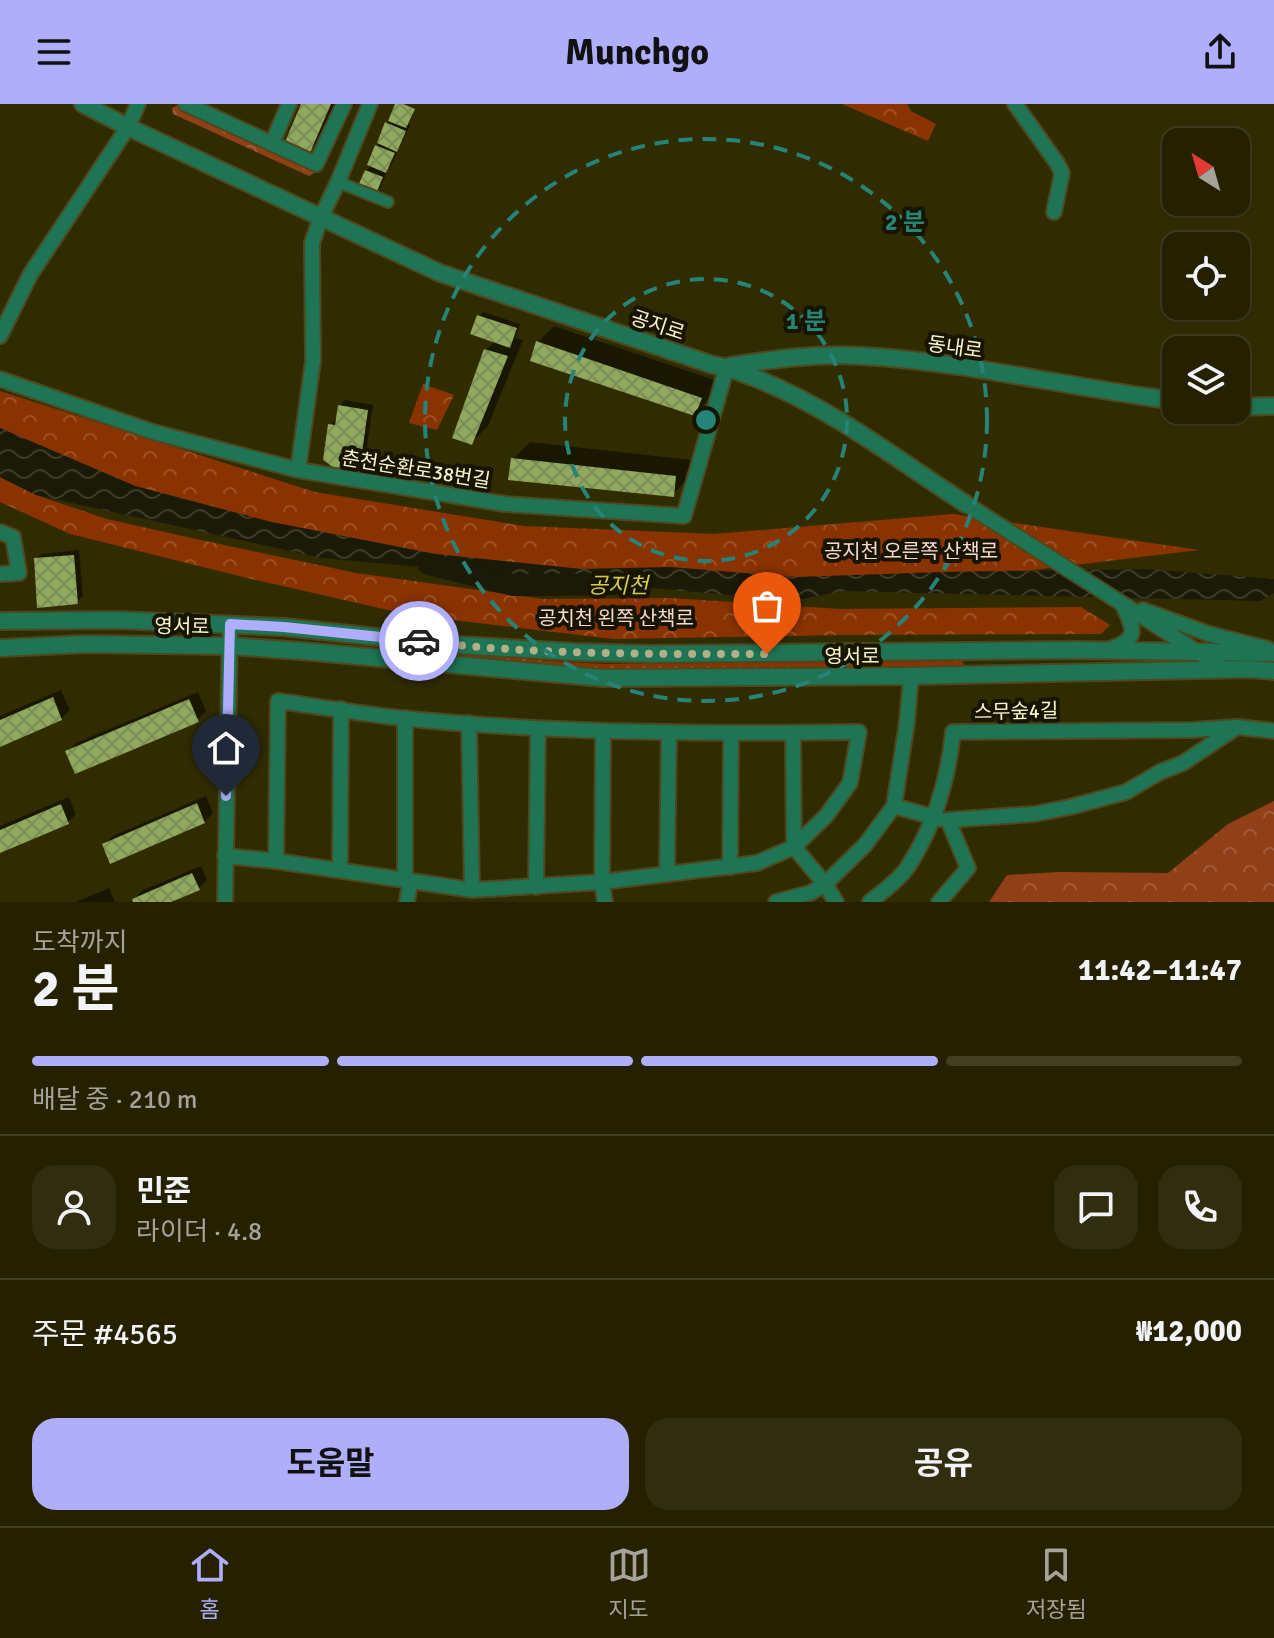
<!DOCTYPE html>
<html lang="ko">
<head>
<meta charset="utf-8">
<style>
  :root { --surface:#252100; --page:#312e0f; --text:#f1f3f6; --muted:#a3a399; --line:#423e22; --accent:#aeaefa }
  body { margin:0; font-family:Signika,"Noto Sans KR",sans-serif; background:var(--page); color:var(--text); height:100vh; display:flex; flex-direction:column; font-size:30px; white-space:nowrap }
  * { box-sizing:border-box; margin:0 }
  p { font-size:26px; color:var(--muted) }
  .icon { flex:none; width:44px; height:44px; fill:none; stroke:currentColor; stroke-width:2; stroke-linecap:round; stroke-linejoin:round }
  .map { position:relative; height:798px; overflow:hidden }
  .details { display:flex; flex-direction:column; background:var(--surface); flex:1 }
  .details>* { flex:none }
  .needle { width:52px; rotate:323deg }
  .buttons { position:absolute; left:1162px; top:24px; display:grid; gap:16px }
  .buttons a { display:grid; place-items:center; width:88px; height:88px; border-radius:16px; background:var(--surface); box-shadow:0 2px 6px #0004,0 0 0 2px var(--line); font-size:40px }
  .pin { position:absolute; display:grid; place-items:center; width:68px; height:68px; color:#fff; margin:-82px -34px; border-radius:50% 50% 50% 0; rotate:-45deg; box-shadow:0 0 8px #0007 }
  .pin .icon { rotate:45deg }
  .courier { position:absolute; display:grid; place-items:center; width:80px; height:80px; margin:-40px; border:6px solid #aeaefa; border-radius:50%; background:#fff; color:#222; box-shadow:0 2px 10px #0007 }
  .summary em { font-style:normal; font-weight:700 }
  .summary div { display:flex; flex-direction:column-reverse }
  .summary { display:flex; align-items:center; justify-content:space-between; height:136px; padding:0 32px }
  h1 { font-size:52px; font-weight:700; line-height:60px }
  .bar { display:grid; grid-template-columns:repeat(4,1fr); gap:12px 8px; align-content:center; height:96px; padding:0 32px }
  .bar i { height:10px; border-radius:6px; background:var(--line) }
  .bar .on { background:var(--accent) }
  .bar p { grid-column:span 4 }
  .line { display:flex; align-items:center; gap:20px; padding:0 32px; border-top:2px solid var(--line) }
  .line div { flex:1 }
  .round { display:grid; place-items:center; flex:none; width:84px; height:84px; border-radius:24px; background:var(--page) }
  .action { display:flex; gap:16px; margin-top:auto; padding:16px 32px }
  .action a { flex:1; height:92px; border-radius:24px; background:var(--accent); color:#111; font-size:32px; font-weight:700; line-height:92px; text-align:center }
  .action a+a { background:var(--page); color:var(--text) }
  header { display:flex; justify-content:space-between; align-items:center; height:104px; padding:0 32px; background:var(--accent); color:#111; font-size:36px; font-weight:700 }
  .menu { display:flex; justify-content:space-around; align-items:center; height:112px; border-top:2px solid var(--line); background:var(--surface); font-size:22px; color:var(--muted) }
  .menu a { display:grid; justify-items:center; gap:4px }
  .menu .on { color:var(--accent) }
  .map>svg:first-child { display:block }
  .grass { fill:url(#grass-dots) }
  .forest { fill:url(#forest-crowns) }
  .park { fill:url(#park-crowns) }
  .water { fill:url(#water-waves) }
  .shadow { fill:#0007 }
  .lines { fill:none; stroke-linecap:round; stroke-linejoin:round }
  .river { stroke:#1b1a08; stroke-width:22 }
  .building { fill:url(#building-cross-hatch) }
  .pedestrian-casing { stroke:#4d481d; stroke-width:14 }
  .minor-casing { stroke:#4d481d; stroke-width:18 }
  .tertiary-casing { stroke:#4d481d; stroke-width:20 }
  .pedestrian { stroke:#1e7454; stroke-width:10 }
  .minor { stroke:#1e7454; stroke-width:14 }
  .tertiary { stroke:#1e7454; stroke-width:16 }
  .done { stroke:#b3af86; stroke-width:8; stroke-dasharray:0 14.4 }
  .route { stroke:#aeaefa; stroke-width:10 }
  .ring { fill:none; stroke:#268378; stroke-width:4; stroke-dasharray:14 10 }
  .labels { text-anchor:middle; stroke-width:8; stroke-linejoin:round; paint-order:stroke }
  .street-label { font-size:20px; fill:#f9f6ce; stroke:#171400 }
  .park-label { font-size:20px; fill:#f6d9cd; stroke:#171400 }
  .water-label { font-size:22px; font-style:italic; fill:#d5c94a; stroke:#171400 }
  .centre { fill:#268378; stroke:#171400; stroke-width:4 }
  .ring-label { font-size:24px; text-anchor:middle; font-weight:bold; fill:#268378; stroke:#171400; stroke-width:8; stroke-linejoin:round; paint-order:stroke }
</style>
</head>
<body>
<header><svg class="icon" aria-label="menu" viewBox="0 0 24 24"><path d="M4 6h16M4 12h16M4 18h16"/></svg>Munchgo<svg class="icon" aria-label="share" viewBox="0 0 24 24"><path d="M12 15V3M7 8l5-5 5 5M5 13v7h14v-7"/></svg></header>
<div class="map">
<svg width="1274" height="798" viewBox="0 0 1274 798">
  <defs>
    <pattern id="grass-dots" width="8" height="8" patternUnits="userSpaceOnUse" patternTransform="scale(2)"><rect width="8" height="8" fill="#8a3300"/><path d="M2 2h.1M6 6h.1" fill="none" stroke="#9b5124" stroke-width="1.8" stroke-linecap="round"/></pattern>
    <pattern id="forest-crowns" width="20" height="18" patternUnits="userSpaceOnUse" patternTransform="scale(2)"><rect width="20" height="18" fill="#913f17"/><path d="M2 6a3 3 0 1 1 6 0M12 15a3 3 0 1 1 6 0" fill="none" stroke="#a15b38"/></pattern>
    <pattern id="park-crowns" width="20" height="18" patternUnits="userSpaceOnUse" patternTransform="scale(2)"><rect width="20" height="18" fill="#8a3300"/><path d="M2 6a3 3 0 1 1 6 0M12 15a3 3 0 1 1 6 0" fill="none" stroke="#9b5124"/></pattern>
    <pattern id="water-waves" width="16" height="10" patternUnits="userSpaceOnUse" patternTransform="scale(2)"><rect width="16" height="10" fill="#1b1a08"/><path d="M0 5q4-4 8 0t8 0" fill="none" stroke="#3d3c2b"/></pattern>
    <pattern id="building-cross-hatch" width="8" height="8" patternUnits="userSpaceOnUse" patternTransform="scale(2)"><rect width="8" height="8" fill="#90a85d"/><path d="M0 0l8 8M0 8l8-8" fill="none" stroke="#7b8c54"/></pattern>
  </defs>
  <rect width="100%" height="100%" fill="#312c00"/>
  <path class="grass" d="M453 548 547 557 605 560 957 557H962L964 560 958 565 874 564 604 566 452 554Z"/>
  <g class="forest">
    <path d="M178 1 313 63 314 69 309 72 173 10 172 4Z"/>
    <path d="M1274 697V798H989L1007 771 1059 768 1168 769 1228 720Z"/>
  </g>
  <g class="park">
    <path d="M842 0H907L911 7 936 20 928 37Z"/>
    <path d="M423 280 454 291 437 326 409 319Z"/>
    <path d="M0 287 315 388 524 422 714 430 953 410 1199 446 915 480H730L435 450 271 418 135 382 0 324Z"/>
    <path d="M0 373 36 391 107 415 196 435 356 469 543 495 670 494 841 505 1081 503 1110 521 1101 530 843 531 613 535 410 511 239 472 70 430 0 398Z"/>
  </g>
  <path class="water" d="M0 324 135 382 271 418 435 450 580 465 670 463 797 473 940 468 1144 465 1274 475V489L1260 497 842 487 793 497 322 454 36 391 0 373Z"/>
  <g class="shadow">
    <path d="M304 0H335L318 38 309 47Z"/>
    <path d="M397 0 415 7 408 20 410 21 391 62 386 67 387 68 381 82 376 88 366 67 372 61 377 42 381 39 387 19Z"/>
    <path d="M483 208 520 220 515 234 523 236 488 322 471 339 486 246 496 237 479 212Z"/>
    <path d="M554 222 717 277 711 293 694 310 538 238Z"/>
    <path d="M345 296 373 301 365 355 359 361 352 360 348 364 330 321 336 315 340 302Z"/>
    <path d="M530 338 692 356 689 374 673 390 513 355Z"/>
    <path d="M79 446 83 492 77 498 36 455 42 450Z"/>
    <path d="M61 586 70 606 61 615 0 641V612Z"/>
    <path d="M198 588 206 607 197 616 67 648 76 639Z"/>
    <path d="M206 692 213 709 204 718 104 740 113 732Z"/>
    <path d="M69 693 76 710 68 718 0 747V722Z"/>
    <path d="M201 762 207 776 199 784 166 798H135L134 795 143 786Z"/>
    <path d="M109 784 115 798H76Z"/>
  </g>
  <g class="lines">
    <path class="river" d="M429 460 513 481 640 480"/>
  </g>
  <g class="building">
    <path d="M301 0H331L310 49 285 38Z"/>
    <path d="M395 0H403L415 5 406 24 388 17Z"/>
    <path d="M385 18 406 27 397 48 377 39Z"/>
    <path d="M375 41 395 49 386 69 367 61Z"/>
    <path d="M365 66 383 73 376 90 358 82Z"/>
    <path d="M477 211 517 224 510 244 470 230Z"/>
    <path d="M536 237 702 294 695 312 530 257Z"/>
    <path d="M484 245 508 252 472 341 452 334Z"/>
    <path d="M338 301 368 306 360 363 349 362 348 367 337 366 323 356 328 320 335 321Z"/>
    <path d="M511 354 676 372 674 393 508 376Z"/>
    <path d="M74 451 78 500 37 504 34 454Z"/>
    <path d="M53 593 62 616 0 643V616Z"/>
    <path d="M189 595 199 618 75 670 65 647Z"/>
    <path d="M197 699 205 719 110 760 102 740Z"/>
    <path d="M61 700 69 720 0 749V726Z"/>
    <path d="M192 769 200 786 171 798H133L132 795Z"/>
  </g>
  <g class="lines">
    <defs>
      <path id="pedestrian" d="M338 78 388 98"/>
      <g id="minor">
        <path d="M186 0 316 60 344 0"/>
        <path d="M1015 0 1057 59 1062 69 1054 108"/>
        <path d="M276 30 289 0"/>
        <path d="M0 232 30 171 128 23 138 0"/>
        <path d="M0 275 153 328 298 366 505 400 684 412 727 262"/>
        <path d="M298 366 313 257 312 139 321 113 338 78 370 0"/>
        <path d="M966 400 1226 566"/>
        <path d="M0 428 13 433 19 469 0 470"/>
        <path d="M1143 506 1209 530 1268 545"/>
        <path d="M1110 545C1140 535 1134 525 1123 501"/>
        <path d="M278 597C322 603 366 611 410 615 559 629 709 630 859 628L850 679 826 712 794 743 757 759 602 778 472 786 276 757Z"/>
        <path d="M469 619 472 786"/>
        <path d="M603 627 602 778 605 798"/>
        <path d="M793 629 794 743 825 780 836 798"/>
        <path d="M894 702 940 715"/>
        <path d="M225 752 276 757"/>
        <path d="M730 763 731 629"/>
        <path d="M340 766 341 605"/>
        <path d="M667 770 669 628"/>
        <path d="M405 777V614"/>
        <path d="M536 783 538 625"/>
        <path d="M225 798 230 520"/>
        <path d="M407 798 410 778"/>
        <path d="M776 798 810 789 825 780 865 741 894 702 907 618 911 572"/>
        <path d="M870 798C882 788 898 777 907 764 934 723 948 676 953 628L1191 626 1237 623 1274 627"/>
        <path d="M939 798 968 764 948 716 1034 710 1070 703 1126 688 1160 668 1183 659 1234 625"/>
      </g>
      <g id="tertiary">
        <path d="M83 0 128 23 440 169 713 261C730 263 745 270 760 276 834 306 899 357 966 400"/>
        <path d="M730 262C774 255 818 249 863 252 968 258 1072 284 1176 297"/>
        <path d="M1236 303 1274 302"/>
        <path d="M0 517 117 516 284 523 442 540 574 548 650 550 1075 546 1274 549"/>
        <path d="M0 544 86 540 229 542 302 547 603 574 911 572 1249 565 1274 567"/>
      </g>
    </defs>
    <use href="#pedestrian" class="pedestrian-casing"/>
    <use href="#minor" class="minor-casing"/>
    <use href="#tertiary" class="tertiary-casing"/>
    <use href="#pedestrian" class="pedestrian"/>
    <use href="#minor" class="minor"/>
    <use href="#tertiary" class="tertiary"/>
  </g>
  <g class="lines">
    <path class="done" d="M419 537C535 551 651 550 767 550"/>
    <path class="route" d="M226 692 230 520 284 523 419 537"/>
  </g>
  <g class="ring">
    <circle cx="706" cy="316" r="141"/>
    <circle cx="706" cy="316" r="281"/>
  </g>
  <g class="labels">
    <g class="street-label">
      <text transform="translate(658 221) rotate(18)" y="7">공지로</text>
      <text transform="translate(955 243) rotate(8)" y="7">동내로</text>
      <text transform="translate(416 365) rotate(9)" y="7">춘천순환로38번길</text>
      <text transform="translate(182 522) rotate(1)" y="7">영서로</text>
      <text x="852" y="559">영서로</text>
      <text transform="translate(1016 607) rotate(-1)" y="7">스무숲4길</text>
    </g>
    <g class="park-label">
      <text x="911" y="454">공지천 오른쪽 산책로</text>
      <text x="616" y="521">공치천 왼쪽 산책로</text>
    </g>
    <g class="water-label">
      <text x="618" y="489">공지천</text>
    </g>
  </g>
  <circle cx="706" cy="316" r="12" class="centre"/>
  <g class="ring-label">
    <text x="905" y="126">2 분</text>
    <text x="806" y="225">1 분</text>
  </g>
</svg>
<div class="buttons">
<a><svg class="needle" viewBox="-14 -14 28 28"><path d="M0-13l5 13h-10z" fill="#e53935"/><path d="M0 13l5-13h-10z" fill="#a3a399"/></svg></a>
<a><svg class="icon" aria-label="locate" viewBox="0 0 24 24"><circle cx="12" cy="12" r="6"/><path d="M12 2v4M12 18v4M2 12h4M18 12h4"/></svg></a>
<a><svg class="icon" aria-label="layers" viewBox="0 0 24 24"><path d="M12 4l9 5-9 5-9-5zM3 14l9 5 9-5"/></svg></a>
</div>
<div class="pin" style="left:767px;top:550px;background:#ea580c"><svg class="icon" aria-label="bag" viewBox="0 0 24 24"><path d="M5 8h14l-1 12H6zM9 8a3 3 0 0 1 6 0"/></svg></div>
<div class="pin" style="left:226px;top:692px;background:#1f2937"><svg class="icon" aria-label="home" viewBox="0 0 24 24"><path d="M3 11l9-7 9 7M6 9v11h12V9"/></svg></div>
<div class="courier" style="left:419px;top:537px"><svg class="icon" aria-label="car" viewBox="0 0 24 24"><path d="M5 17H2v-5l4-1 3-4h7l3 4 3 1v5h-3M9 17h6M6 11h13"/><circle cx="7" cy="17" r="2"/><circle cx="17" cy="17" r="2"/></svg></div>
</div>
<section class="details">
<div class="summary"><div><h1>2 분</h1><p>도착까지</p></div><em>11:42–11:47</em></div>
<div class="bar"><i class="on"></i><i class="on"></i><i class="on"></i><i></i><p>배달 중 · 210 m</p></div>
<div class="line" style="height:144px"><a class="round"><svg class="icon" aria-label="person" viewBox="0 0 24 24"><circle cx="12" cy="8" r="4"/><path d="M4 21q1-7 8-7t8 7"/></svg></a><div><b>민준</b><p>라이더 · 4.8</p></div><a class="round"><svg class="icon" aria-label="chat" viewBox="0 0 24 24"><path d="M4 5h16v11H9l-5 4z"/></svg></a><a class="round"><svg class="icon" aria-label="phone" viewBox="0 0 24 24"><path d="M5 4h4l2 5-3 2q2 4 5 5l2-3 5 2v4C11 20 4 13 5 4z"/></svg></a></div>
<div class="line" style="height:104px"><div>주문 #4565</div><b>₩12,000</b></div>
<div class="action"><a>도움말</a><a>공유</a></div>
</section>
<nav class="menu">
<a class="on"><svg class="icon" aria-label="home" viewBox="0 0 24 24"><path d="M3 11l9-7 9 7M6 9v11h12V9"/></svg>홈</a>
<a><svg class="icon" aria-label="map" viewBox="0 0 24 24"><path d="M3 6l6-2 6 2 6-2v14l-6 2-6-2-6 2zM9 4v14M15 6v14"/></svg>지도</a>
<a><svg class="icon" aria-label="saved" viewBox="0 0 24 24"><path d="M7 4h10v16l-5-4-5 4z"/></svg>저장됨</a>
</nav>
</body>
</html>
